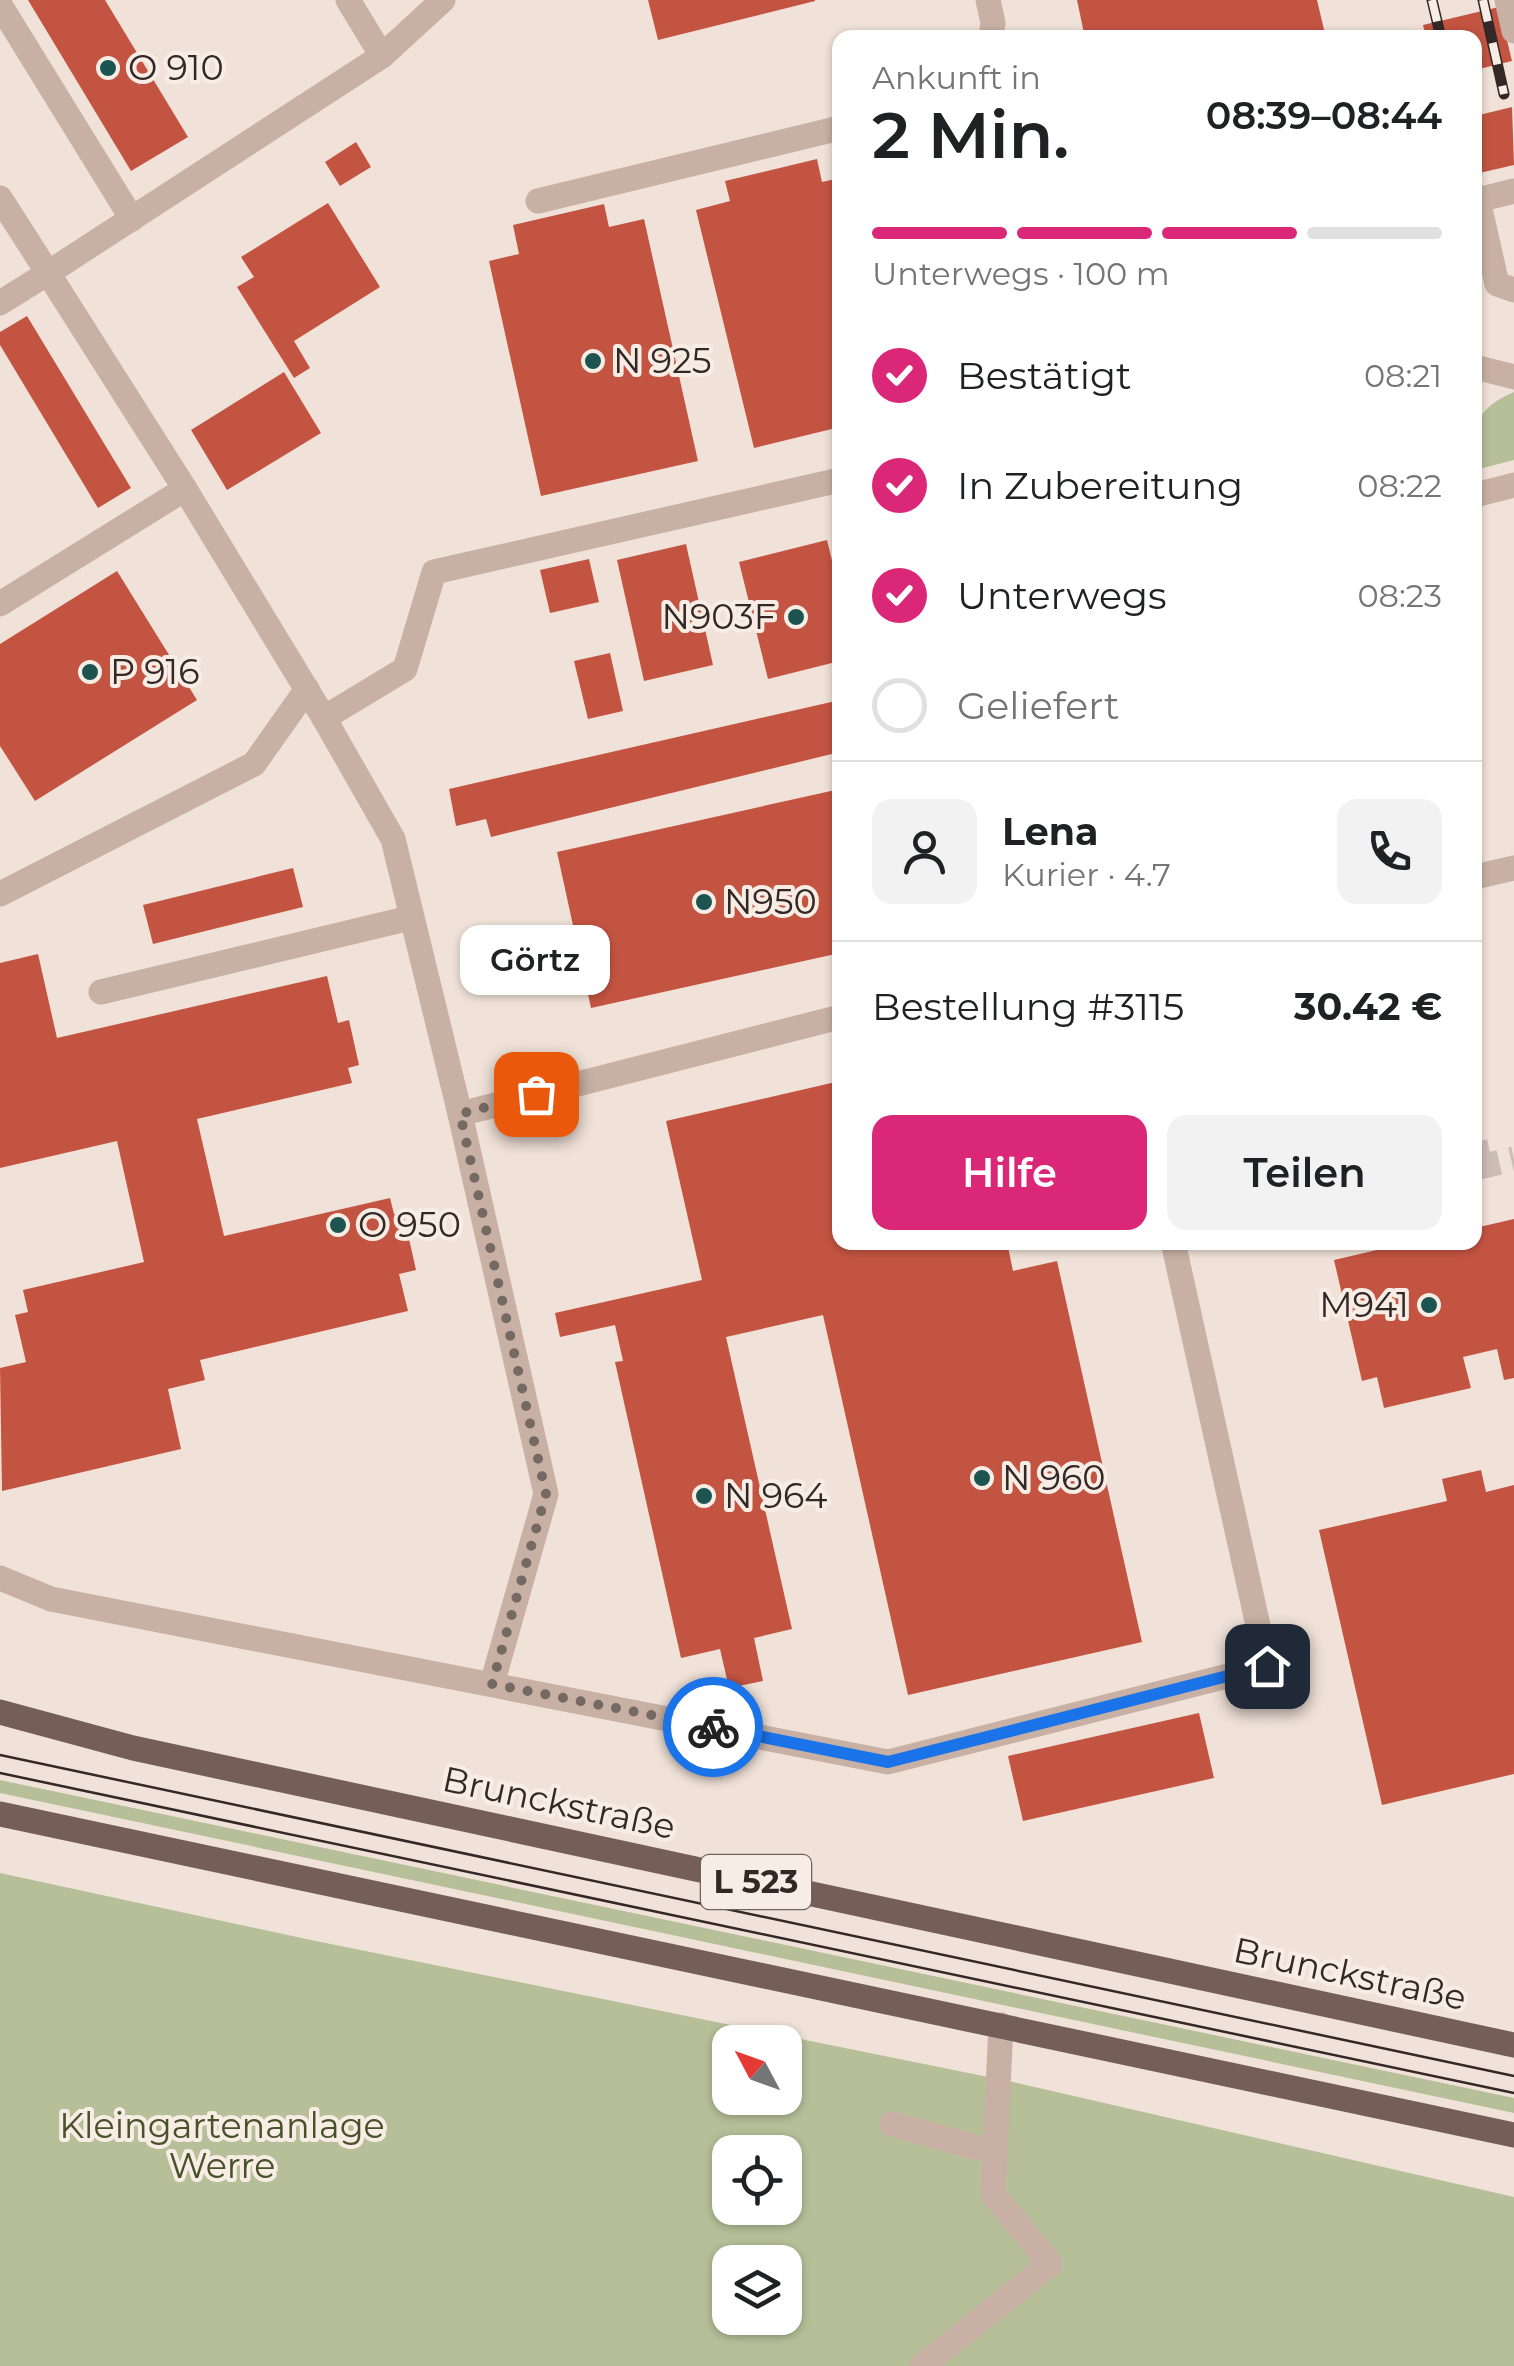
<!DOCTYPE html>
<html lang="de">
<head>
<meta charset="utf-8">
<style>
  :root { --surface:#fff; --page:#f2f2f2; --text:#202124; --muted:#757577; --line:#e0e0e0; --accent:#db2777 }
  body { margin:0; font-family:Montserrat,sans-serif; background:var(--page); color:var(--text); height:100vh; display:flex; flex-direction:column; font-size:38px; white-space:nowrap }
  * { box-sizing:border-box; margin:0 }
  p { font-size:32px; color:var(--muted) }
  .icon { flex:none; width:55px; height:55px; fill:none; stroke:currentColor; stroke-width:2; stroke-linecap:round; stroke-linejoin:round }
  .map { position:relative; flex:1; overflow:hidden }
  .panel { position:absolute; left:832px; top:30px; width:650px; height:1220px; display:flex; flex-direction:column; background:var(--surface); border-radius:20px; box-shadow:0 2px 8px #0004 }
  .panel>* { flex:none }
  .needle { width:65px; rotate:311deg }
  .fabs { position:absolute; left:712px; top:2025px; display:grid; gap:20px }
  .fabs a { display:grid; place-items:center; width:90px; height:90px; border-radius:20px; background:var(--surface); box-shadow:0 2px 8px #0004; font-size:50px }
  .pin { position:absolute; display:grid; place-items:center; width:85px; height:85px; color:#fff; margin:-42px; border-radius:20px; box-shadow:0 5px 15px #0006 }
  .courier { position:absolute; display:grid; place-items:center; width:100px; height:100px; margin:-50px; border:8px solid #1a73e8; border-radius:50%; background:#fff; color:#222; box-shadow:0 2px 12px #0007 }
  .bubble { position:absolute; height:70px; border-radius:20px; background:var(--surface); box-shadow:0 2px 8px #0004; font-size:32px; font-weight:600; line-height:70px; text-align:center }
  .head em { font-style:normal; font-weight:600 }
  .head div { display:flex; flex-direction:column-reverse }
  .head { display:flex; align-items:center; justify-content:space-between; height:170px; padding:0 40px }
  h1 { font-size:65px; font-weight:600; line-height:75px }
  .bar { display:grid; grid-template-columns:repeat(4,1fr); gap:15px 10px; align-content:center; height:120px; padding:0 40px }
  .bar i { height:12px; border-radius:8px; background:var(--line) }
  .bar .on { background:var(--accent) }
  .bar p { grid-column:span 4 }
  .line { display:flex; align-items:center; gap:25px; padding:0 40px; border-top:2px solid var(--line) }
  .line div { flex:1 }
  .round { display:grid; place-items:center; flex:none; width:105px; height:105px; border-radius:20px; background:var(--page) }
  ol { padding:0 40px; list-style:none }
  li { display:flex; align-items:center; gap:30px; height:110px }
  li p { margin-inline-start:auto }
  li .icon { padding:10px; border-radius:50%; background:var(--accent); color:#fff; stroke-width:4 }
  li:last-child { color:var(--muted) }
  li i { width:55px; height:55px; border:5px solid var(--line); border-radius:50% }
  .action { display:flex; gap:20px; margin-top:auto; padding:20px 40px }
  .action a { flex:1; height:115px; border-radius:20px; background:var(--accent); color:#fff; font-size:40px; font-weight:600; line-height:115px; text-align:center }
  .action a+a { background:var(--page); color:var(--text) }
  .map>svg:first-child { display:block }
  .green { fill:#b6bf98; fill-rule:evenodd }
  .building { fill:#c45442 }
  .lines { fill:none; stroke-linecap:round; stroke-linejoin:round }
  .minor-tunnel { stroke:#cabdb4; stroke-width:25; stroke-dasharray:25 12; stroke-linecap:butt }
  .minor { stroke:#c8b1a4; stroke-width:25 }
  .major { stroke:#755e57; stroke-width:25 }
  .tram { stroke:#332826; stroke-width:2.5 }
  .rail-casing { stroke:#332826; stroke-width:11 }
  .rail { stroke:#f8ede4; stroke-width:8; stroke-dasharray:22; stroke-linecap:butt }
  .done { stroke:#756964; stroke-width:10; stroke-dasharray:0 18 }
  .route { stroke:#1a73e8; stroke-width:12 }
  .poi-dot { fill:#1c5452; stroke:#f8ede4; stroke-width:4 }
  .labels { text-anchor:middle; stroke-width:8; stroke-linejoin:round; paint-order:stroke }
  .shield { fill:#f8ede4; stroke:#6e635f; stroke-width:2.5 }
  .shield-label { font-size:32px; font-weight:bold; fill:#332826 }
  .poi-label { font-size:35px; fill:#332826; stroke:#f8ede4; text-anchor:start }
  .street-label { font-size:35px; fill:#332826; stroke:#f8ede4 }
  .park-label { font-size:35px; fill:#47512a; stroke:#f8ede4 }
</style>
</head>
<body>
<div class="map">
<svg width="1514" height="2366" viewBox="0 0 1514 2366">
  <rect width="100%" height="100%" fill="#f0e2d8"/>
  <g class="green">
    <path d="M1514 392V460L1475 470C1475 428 1471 411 1514 392Z"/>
    <path d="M0 1780 1514 2098V2113L0 1793Z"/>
    <path d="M0 1873 311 1940 1013 2082 1514 2197V2366H0ZM730 2042H785V2098H730ZM730 2152H785V2208H730ZM730 2262H785V2318H730Z"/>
  </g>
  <g class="building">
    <path d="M28 0H105L188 137 131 171Z"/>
    <path d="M648 0H815V1L658 40Z"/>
    <path d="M1077 0H1317L1326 38H1085Z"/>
    <path d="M1499 7 1512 61 1475 70V38H1426L1423 25Z"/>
    <path d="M1512 107 1514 165 1475 174V116Z"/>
    <path d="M356 142 371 167 340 186 325 162Z"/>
    <path d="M817 159 822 182 840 178V427L754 448 696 210 730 201 725 181Z"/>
    <path d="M328 203 380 287 294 341 310 368 294 378 237 287 254 277 241 257Z"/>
    <path d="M604 204 609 227 644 219 698 461 541 496 489 261 519 254 513 225Z"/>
    <path d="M27 316 131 488 98 508 0 345V332Z"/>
    <path d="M284 372 321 433 227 490 191 430Z"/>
    <path d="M827 540 835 573 840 572V661L768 679 739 562Z"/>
    <path d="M686 544 713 665 644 681 617 560Z"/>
    <path d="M589 559 599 602 550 613 540 570Z"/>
    <path d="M117 571 197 700 35 801 0 746V644Z"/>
    <path d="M610 653 623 711 588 719 574 661Z"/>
    <path d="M840 700V752L491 837 486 819 456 826 449 789Z"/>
    <path d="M840 789V953L591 1008 557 852Z"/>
    <path d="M293 868 303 907 153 944 143 905Z"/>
    <path d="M38 954 57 1038 327 976 338 1023 349 1020 359 1065 348 1068 352 1083 197 1119 224 1236 390 1198 394 1214 403 1212 416 1270 399 1274 408 1311 200 1360 205 1380 168 1389 181 1449 2 1491 0 1368 26 1362 15 1315 28 1312 23 1290 144 1262 117 1141 0 1168V963Z"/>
    <path d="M840 1081V1242H1007L1013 1271 1057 1261 1142 1642 908 1695 823 1315 726 1337 792 1629 754 1638 763 1681 729 1688 720 1649 681 1658 615 1362 623 1361 615 1325 560 1337 555 1313 702 1280 666 1121Z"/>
    <path d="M1514 1219V1378L1504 1380 1497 1349 1463 1357 1471 1388 1384 1408 1377 1377 1362 1381 1334 1260 1411 1242H1475V1228Z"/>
    <path d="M1481 1470 1486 1492 1514 1485V1774L1382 1805 1319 1530 1447 1501 1442 1479Z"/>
    <path d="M1199 1713 1214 1778 1023 1821 1008 1756Z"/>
  </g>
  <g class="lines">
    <g class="minor-tunnel">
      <path d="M1475 1142 1480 1167"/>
      <path d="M1475 1168 1514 1159"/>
    </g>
    <g class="minor">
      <path d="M988 0 993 23 991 38"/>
      <path d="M1507 0 1514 31"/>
      <path d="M0 5 132 219"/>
      <path d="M382 56 443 0"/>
      <path d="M1514 191 1478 200 1497 284 1514 290"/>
      <path d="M0 198 48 273 0 303"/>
      <path d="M538 201 840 128"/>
      <path d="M1475 367 1514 377"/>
      <path d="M1475 495 1514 485"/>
      <path d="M0 604 185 489"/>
      <path d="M324 718 185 489 48 273 382 56 348 0"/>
      <path d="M1475 877 1514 868"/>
      <path d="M0 894 254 764 307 689"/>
      <path d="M101 992 410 918"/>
      <path d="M460 1114 393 839 324 718 405 669 434 572 840 480"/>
      <path d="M0 1578 51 1599 888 1762 1267 1666 1173 1242"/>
      <path d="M492 1684 546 1494 460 1114 840 1017"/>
      <path d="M892 2124 993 2152"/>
      <path d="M922 2366 1050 2264 993 2194 1001 2025"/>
    </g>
    <g class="major">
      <path d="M0 1712 133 1748 1514 2045"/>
      <path d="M0 1814 1514 2135"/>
    </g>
    <g class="tram">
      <path d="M0 1755 1514 2076"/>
      <path d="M0 1773 1514 2093"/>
    </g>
    <defs>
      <g id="rail">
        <path d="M1432 0 1441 38"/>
        <path d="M1483 0 1504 94"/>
      </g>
    </defs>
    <use href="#rail" class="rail-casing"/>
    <use href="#rail" class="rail"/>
  </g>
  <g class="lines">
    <path class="done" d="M536 1094 460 1114 546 1494 492 1684 713 1727"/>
    <path class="route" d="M713 1727 888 1762 1267 1666"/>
  </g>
  <g class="poi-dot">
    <circle cx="108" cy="68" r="10"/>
    <circle cx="593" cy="361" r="10"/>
    <circle cx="796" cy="617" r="10"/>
    <circle cx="90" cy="672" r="10"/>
    <circle cx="704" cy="902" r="10"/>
    <circle cx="338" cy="1225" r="10"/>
    <circle cx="1429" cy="1305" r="10"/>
    <circle cx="982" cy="1478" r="10"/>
    <circle cx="704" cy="1496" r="10"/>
  </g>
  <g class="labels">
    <rect class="shield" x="701" y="1855" width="110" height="54" rx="8"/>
    <g class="shield-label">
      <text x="756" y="1893">L 523</text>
    </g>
    <g class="poi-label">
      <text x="128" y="80">O 910</text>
      <text x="613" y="373">N 925</text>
      <text x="776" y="629" text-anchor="end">N903F</text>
      <text x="110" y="684">P 916</text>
      <text x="724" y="914">N950</text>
      <text x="358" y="1237">O 950</text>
      <text x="1409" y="1317" text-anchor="end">M941</text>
      <text x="1002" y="1490">N 960</text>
      <text x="724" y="1508">N 964</text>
    </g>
    <g class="street-label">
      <text transform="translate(559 1803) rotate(12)" y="12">Brunckstraße</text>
      <text transform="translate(1350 1974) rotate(12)" y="12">Brunckstraße</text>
    </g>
    <g class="park-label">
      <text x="222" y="2138">Kleingartenanlage<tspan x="222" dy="40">Werre</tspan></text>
    </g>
  </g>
</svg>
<div class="fabs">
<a><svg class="needle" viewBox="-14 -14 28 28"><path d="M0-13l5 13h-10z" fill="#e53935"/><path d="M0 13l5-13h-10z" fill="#757577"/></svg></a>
<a><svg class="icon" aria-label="locate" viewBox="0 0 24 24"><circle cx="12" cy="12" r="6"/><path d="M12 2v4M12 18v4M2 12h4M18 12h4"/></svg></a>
<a><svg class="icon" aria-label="layers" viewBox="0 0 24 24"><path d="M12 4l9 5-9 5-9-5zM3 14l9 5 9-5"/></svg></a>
</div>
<div class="pin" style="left:536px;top:1094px;background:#ea580c"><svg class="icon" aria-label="bag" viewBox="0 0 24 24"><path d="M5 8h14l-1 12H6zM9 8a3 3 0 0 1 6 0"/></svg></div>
<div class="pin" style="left:1267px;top:1666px;background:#1f2937"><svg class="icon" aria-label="home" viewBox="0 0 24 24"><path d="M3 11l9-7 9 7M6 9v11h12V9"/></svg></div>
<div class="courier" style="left:713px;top:1727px"><svg class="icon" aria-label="bike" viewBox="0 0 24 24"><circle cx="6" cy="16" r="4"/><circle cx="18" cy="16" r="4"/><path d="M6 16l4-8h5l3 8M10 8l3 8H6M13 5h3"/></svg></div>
<div class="bubble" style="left:460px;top:925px;width:150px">Görtz</div>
<section class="panel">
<div class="head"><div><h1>2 Min.</h1><p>Ankunft in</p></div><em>08:39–08:44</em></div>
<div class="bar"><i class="on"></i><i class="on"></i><i class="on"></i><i></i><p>Unterwegs · 100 m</p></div>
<ol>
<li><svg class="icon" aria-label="check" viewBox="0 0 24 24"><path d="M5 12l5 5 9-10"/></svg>Bestätigt<p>08:21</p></li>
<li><svg class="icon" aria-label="check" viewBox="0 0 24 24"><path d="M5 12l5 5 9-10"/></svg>In Zubereitung<p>08:22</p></li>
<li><svg class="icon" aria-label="check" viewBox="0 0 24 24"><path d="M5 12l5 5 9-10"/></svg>Unterwegs<p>08:23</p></li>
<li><i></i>Geliefert</li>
</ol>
<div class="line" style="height:180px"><a class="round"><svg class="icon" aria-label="person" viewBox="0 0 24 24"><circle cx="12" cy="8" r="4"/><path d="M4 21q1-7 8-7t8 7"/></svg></a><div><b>Lena</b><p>Kurier · 4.7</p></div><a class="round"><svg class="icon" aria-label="phone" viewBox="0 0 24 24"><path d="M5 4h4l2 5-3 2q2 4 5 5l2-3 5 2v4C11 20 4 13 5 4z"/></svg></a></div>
<div class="line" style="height:130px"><div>Bestellung #3115</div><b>30.42 €</b></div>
<div class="action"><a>Hilfe</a><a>Teilen</a></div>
</section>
</div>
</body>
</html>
